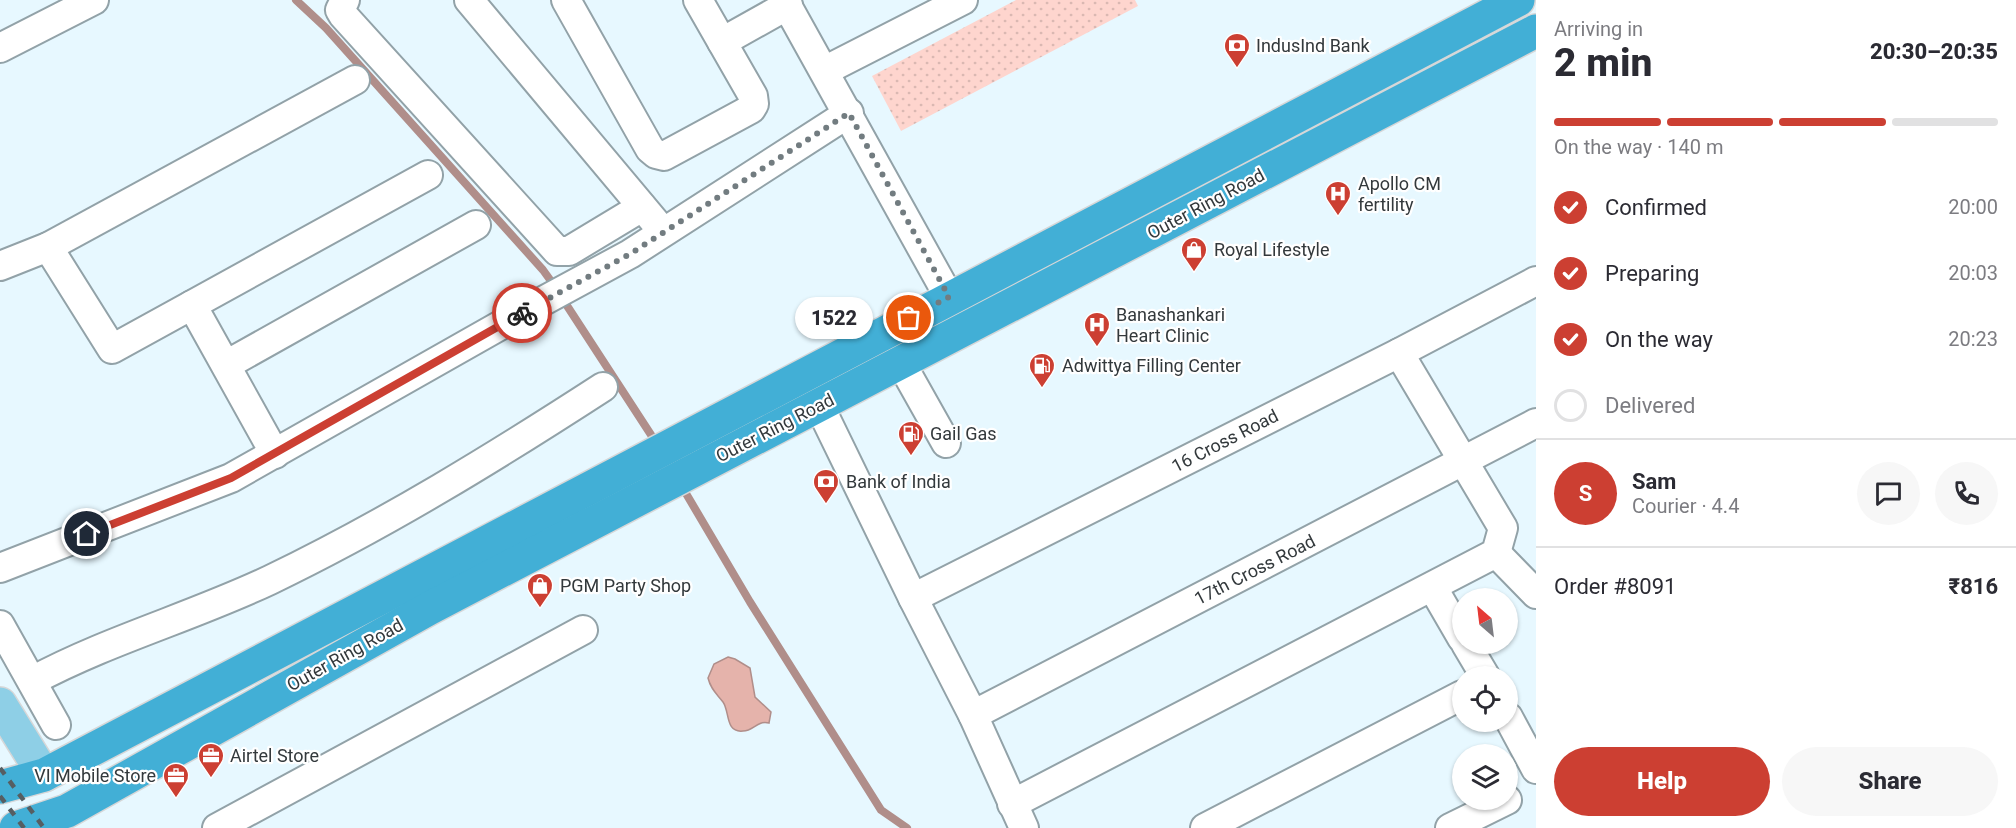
<!DOCTYPE html>
<html lang="en">
<head>
<meta charset="utf-8">
<style>
  :root { --surface:#fff; --page:#f7f7f7; --text:#2b2b33; --muted:#7c7c81; --line:#e1e1e2; --accent:#cc3f32 }
  body { margin:0; font-family:Roboto,sans-serif; background:var(--page); color:var(--text); height:100vh; display:flex; flex-direction:column; font-size:22px; white-space:nowrap }
  * { box-sizing:border-box; margin:0 }
  p { font-size:20px; color:var(--muted) }
  .icon { flex:none; width:33px; height:33px; fill:none; stroke:currentColor; stroke-width:2; stroke-linecap:round; stroke-linejoin:round }
  .map { position:relative; flex:1; overflow:hidden }
  .side { display:flex; flex-direction:column; background:var(--surface); width:480px }
  .side>* { flex:none }
  .needle { width:39px; rotate:332deg }
  .buttons { position:absolute; left:1452px; top:588px; display:grid; gap:12px }
  .buttons a { display:grid; place-items:center; width:66px; height:66px; border-radius:50%; background:var(--surface); box-shadow:0 2px 4px #0004; font-size:30px }
  .pin { position:absolute; display:grid; place-items:center; width:51px; height:51px; color:#fff; margin:-26px; border:3px solid #fff; border-radius:50%; box-shadow:0 2px 6px #0007 }
  .courier { position:absolute; display:grid; place-items:center; width:60px; height:60px; margin:-30px; border:4px solid #cc3f32; border-radius:50%; background:#fff; color:#222; box-shadow:0 2px 8px #0007 }
  .bubble { position:absolute; height:42px; border-radius:21px; background:var(--surface); box-shadow:0 2px 4px #0004; font-size:20px; font-weight:800; line-height:42px; text-align:center }
  .summary em { font-style:normal; font-weight:800 }
  .summary div { display:flex; flex-direction:column-reverse }
  .summary { display:flex; align-items:center; justify-content:space-between; height:102px; padding:0 18px }
  h1 { font-size:39px; font-weight:800; line-height:45px }
  .bar { display:grid; grid-template-columns:repeat(4,1fr); gap:9px 6px; align-content:center; height:72px; padding:0 18px }
  .bar i { height:8px; border-radius:4px; background:var(--line) }
  .bar .on { background:var(--accent) }
  .bar p { grid-column:span 4 }
  .line { display:flex; align-items:center; gap:15px; padding:0 18px; border-top:2px solid var(--line) }
  .line div { flex:1 }
  .round { display:grid; place-items:center; flex:none; width:63px; height:63px; border-radius:32px; background:var(--page) }
  ol { padding:0 18px; list-style:none }
  li { display:flex; align-items:center; gap:18px; height:66px }
  li p { margin-inline-start:auto }
  li .icon { padding:6px; border-radius:50%; background:var(--accent); color:#fff; stroke-width:4 }
  li:last-child { color:var(--muted) }
  li i { width:33px; height:33px; border:3px solid var(--line); border-radius:50% }
  .primary-button { display:flex; gap:12px; margin-top:auto; padding:12px 18px }
  .primary-button a { flex:1; height:69px; border-radius:36px; background:var(--accent); color:#fff; font-size:24px; font-weight:800; line-height:69px; text-align:center }
  .primary-button a+a { background:var(--page); color:var(--text) }
  main { display:flex; flex:1; min-height:0 }
  .map>svg:first-child { display:block }
  .park { fill:url(#park-dots) }
  .water { fill:#e5b3ab; stroke:#b08e8a; stroke-width:1.5 }
  .lines { fill:none; stroke-linecap:round; stroke-linejoin:round }
  .stream { stroke:#b08e8a; stroke-width:8 }
  .minor-casing { stroke:#92a2a8; stroke-width:32 }
  .major-casing { stroke:#d6d7d8; stroke-width:36 }
  .highway-casing { stroke:#d6d7d8; stroke-width:36 }
  .minor { stroke:#fff; stroke-width:28 }
  .major { stroke:#8ecfe6; stroke-width:33 }
  .highway { stroke:#42afd6; stroke-width:33 }
  .rail { stroke:#565e62; stroke-width:4.5; stroke-dasharray:8 8; stroke-linecap:butt }
  .done { stroke:#727c80; stroke-width:6; stroke-dasharray:0 10.8 }
  .route { stroke:#cc3f32; stroke-width:8 }
  .labels { text-anchor:middle; stroke-width:4.5; stroke-linejoin:round; paint-order:stroke }
  .poi-label { font-size:18px; fill:#33393c; stroke:#fff; text-anchor:start }
  .street-label { font-size:18px; fill:#33393c; stroke:#fff }
</style>
</head>
<body>
<main>
<div class="map">
<svg width="1536" height="828" viewBox="0 0 1536 828">
  <defs>
    <pattern id="park-dots" width="8" height="8" patternUnits="userSpaceOnUse" patternTransform="scale(1.5)"><rect width="8" height="8" fill="#fed5ce"/><path d="M2 2h.1M6 6h.1" fill="none" stroke="#dab8b2" stroke-width="1.8" stroke-linecap="round"/></pattern>
  </defs>
  <rect width="100%" height="100%" fill="#e7f8ff"/>
  <path class="park" d="M1016 0H1135L1138 6 901 131 872 76Z"/>
  <path class="water" d="M728 657 735 659 750 668 755 697 771 712 769 723C757 720 754 731 743 731 725 733 730 712 723 702 717 694 711 690 708 678L714 664Z"/>
  <g class="lines">
    <g class="stream">
      <path d="M296 0 326 28 543 270 556 288"/>
      <path d="M562 298 657 444"/>
      <path d="M681 485 750 602 881 810 907 828"/>
    </g>
    <defs>
      <g id="minor">
        <path d="M345 0 340 10 343 15 557 251H569L642 207"/>
        <path d="M469 0 655 222"/>
        <path d="M566 0 650 149 656 154 664 156 751 109 754 104 753 96 698 0"/>
        <path d="M784 0 949 297"/>
        <path d="M722 42 788 5"/>
        <path d="M0 48 94 0"/>
        <path d="M826 70 963 0"/>
        <path d="M48 247 355 80"/>
        <path d="M0 266 48 247 112 349 192 305 275 454"/>
        <path d="M192 305 428 175"/>
        <path d="M901 363 946 443"/>
        <path d="M226 365 476 225"/>
        <path d="M819 405 913 598 973 715 1024 828"/>
        <path d="M1496 553 1536 594"/>
        <path d="M0 568 231 478 545 300 630 254 849 113"/>
        <path d="M1433 588 1462 638"/>
        <path d="M913 598 1399 353 1536 281"/>
        <path d="M0 625 56 725"/>
        <path d="M1466 644 1485 676"/>
        <path d="M32 681C108 640 192 617 270 580 386 524 495 457 603 387"/>
        <path d="M973 715 1536 423"/>
        <path d="M1508 717 1536 769"/>
        <path d="M1012 804 1496 553 1503 528 1399 353"/>
        <path d="M217 828 583 630"/>
        <path d="M1205 828 1462 695"/>
        <path d="M1450 828 1507 800"/>
      </g>
      <path id="major" d="M0 704 44 775"/>
      <g id="highway">
        <path d="M0 787 44 775 1518 0"/>
        <path d="M16 828 67 811 430 608 1536 31"/>
      </g>
    </defs>
    <use href="#minor" class="minor-casing"/>
    <use href="#major" class="major-casing"/>
    <use href="#highway" class="highway-casing"/>
    <use href="#minor" class="minor"/>
    <use href="#major" class="major"/>
    <use href="#highway" class="highway"/>
    <g class="rail">
      <path d="M0 768 44 828"/>
      <path d="M0 796 24 828"/>
    </g>
  </g>
  <g class="lines">
    <path class="done" d="M522 313 630 254 849 113 949 297 909 318"/>
    <path class="route" d="M87 534 231 478 522 313"/>
  </g>
  <defs>
    <symbol id="bank-pin" viewBox="-11 -11 22 30"><path d="M0 17L-7.5 6A9.5 9.5 0 1 1 7.5 6Z" fill="#cc3f32" stroke="#fff"/><path d="M-6-4H6V4H-6ZM0-2.3a2.3 2.3 0 1 0 0 4.6a2.3 2.3 0 1 0 0-4.6Z" fill="#fff"/></symbol>
    <symbol id="hospital-pin" viewBox="-11 -11 22 30"><path d="M0 17L-7.5 6A9.5 9.5 0 1 1 7.5 6Z" fill="#cc3f32" stroke="#fff"/><path d="M-5-5h3v3.5h4V-5h3V5h-3V1.5h-4V5h-3Z" fill="#fff"/></symbol>
    <symbol id="shop-pin" viewBox="-11 -11 22 30"><path d="M0 17L-7.5 6A9.5 9.5 0 1 1 7.5 6Z" fill="#cc3f32" stroke="#fff"/><path d="M-5-2.5h2.3a2.7 3.5 0 0 1 5.4 0H5L5.5 6h-11ZM-1.5-2.5h3a1.5 2.3 0 0 0-3 0Z" fill="#fff"/></symbol>
    <symbol id="fuel-pin" viewBox="-11 -11 22 30"><path d="M0 17L-7.5 6A9.5 9.5 0 1 1 7.5 6Z" fill="#cc3f32" stroke="#fff"/><path d="M-5.5-6h7V0h2V4h1.3V-2.5L3-4.5l.8-.8L6-3V5H2.5V1h-1V6h-7ZM-4.2-4.7v3.2H.2V-4.7Z" fill="#fff"/></symbol>
    <symbol id="office-pin" viewBox="-11 -11 22 30"><path d="M0 17L-7.5 6A9.5 9.5 0 1 1 7.5 6Z" fill="#cc3f32" stroke="#fff"/><path d="M-6-3h4V-5.5h4V-3h4V5H-6ZM-1-4.5V-3h2v-1.5ZM-6 0V1H6V0Z" fill="#fff"/></symbol>
  </defs>
  <g fill-rule="evenodd">
    <use href="#bank-pin" x="1222" y="31" width="30" height="40"/>
    <use href="#hospital-pin" x="1323" y="179" width="30" height="40"/>
    <use href="#shop-pin" x="1179" y="235" width="30" height="40"/>
    <use href="#hospital-pin" x="1082" y="310" width="30" height="40"/>
    <use href="#fuel-pin" x="1027" y="351" width="30" height="40"/>
    <use href="#fuel-pin" x="896" y="419" width="30" height="40"/>
    <use href="#bank-pin" x="811" y="467" width="30" height="40"/>
    <use href="#shop-pin" x="525" y="571" width="30" height="40"/>
    <use href="#office-pin" x="196" y="741" width="30" height="40"/>
    <use href="#office-pin" x="161" y="761" width="30" height="40"/>
  </g>
  <g class="labels">
    <g class="poi-label">
      <text x="1256" y="52">IndusInd Bank</text>
      <text x="1358" y="190">Apollo CM<tspan x="1358" dy="21">fertility</tspan></text>
      <text x="1214" y="256">Royal Lifestyle</text>
      <text x="1116" y="321">Banashankari<tspan x="1116" dy="21">Heart Clinic</tspan></text>
      <text x="1062" y="372">Adwittya Filling Center</text>
      <text x="930" y="440">Gail Gas</text>
      <text x="846" y="488">Bank of India</text>
      <text x="560" y="592">PGM Party Shop</text>
      <text x="230" y="762">Airtel Store</text>
      <text x="156" y="782" text-anchor="end">VI Mobile Store</text>
    </g>
    <g class="street-label">
      <text transform="translate(1206 204) rotate(-28)" y="6">Outer Ring Road</text>
      <text transform="translate(775 428) rotate(-27)" y="6">Outer Ring Road</text>
      <text transform="translate(1225 441) rotate(-27)" y="6">16 Cross Road</text>
      <text transform="translate(1255 570) rotate(-27)" y="6">17th Cross Road</text>
      <text transform="translate(345 655) rotate(-29)" y="6">Outer Ring Road</text>
    </g>
  </g>
</svg>
<div class="buttons">
<a><svg class="needle" viewBox="-14 -14 28 28"><path d="M0-13l5 13h-10z" fill="#e53935"/><path d="M0 13l5-13h-10z" fill="#7c7c81"/></svg></a>
<a><svg class="icon" aria-label="locate" viewBox="0 0 24 24"><circle cx="12" cy="12" r="6"/><path d="M12 2v4M12 18v4M2 12h4M18 12h4"/></svg></a>
<a><svg class="icon" aria-label="layers" viewBox="0 0 24 24"><path d="M12 4l9 5-9 5-9-5zM3 14l9 5 9-5"/></svg></a>
</div>
<div class="pin" style="left:909px;top:318px;background:#ea580c"><svg class="icon" aria-label="bag" viewBox="0 0 24 24"><path d="M5 8h14l-1 12H6zM9 8a3 3 0 0 1 6 0"/></svg></div>
<div class="pin" style="left:87px;top:534px;background:#1f2937"><svg class="icon" aria-label="home" viewBox="0 0 24 24"><path d="M3 11l9-7 9 7M6 9v11h12V9"/></svg></div>
<div class="courier" style="left:522px;top:313px"><svg class="icon" aria-label="bike" viewBox="0 0 24 24"><circle cx="6" cy="16" r="4"/><circle cx="18" cy="16" r="4"/><path d="M6 16l4-8h5l3 8M10 8l3 8H6M13 5h3"/></svg></div>
<div class="bubble" style="left:795px;top:297px;width:78px">1522</div>
</div>
<section class="side">
<div class="summary"><div><h1>2 min</h1><p>Arriving in</p></div><em>20:30–20:35</em></div>
<div class="bar"><i class="on"></i><i class="on"></i><i class="on"></i><i></i><p>On the way · 140 m</p></div>
<ol>
<li><svg class="icon" aria-label="check" viewBox="0 0 24 24"><path d="M5 12l5 5 9-10"/></svg>Confirmed<p>20:00</p></li>
<li><svg class="icon" aria-label="check" viewBox="0 0 24 24"><path d="M5 12l5 5 9-10"/></svg>Preparing<p>20:03</p></li>
<li><svg class="icon" aria-label="check" viewBox="0 0 24 24"><path d="M5 12l5 5 9-10"/></svg>On the way<p>20:23</p></li>
<li><i></i>Delivered</li>
</ol>
<div class="line" style="height:108px"><b class="round" style="background:var(--accent);color:#fff">S</b><div><b>Sam</b><p>Courier · 4.4</p></div><a class="round"><svg class="icon" aria-label="chat" viewBox="0 0 24 24"><path d="M4 5h16v11H9l-5 4z"/></svg></a><a class="round"><svg class="icon" aria-label="phone" viewBox="0 0 24 24"><path d="M5 4h4l2 5-3 2q2 4 5 5l2-3 5 2v4C11 20 4 13 5 4z"/></svg></a></div>
<div class="line" style="height:78px"><div>Order #8091</div><b>₹816</b></div>
<div class="primary-button"><a>Help</a><a>Share</a></div>
</section>
</main>
</body>
</html>
